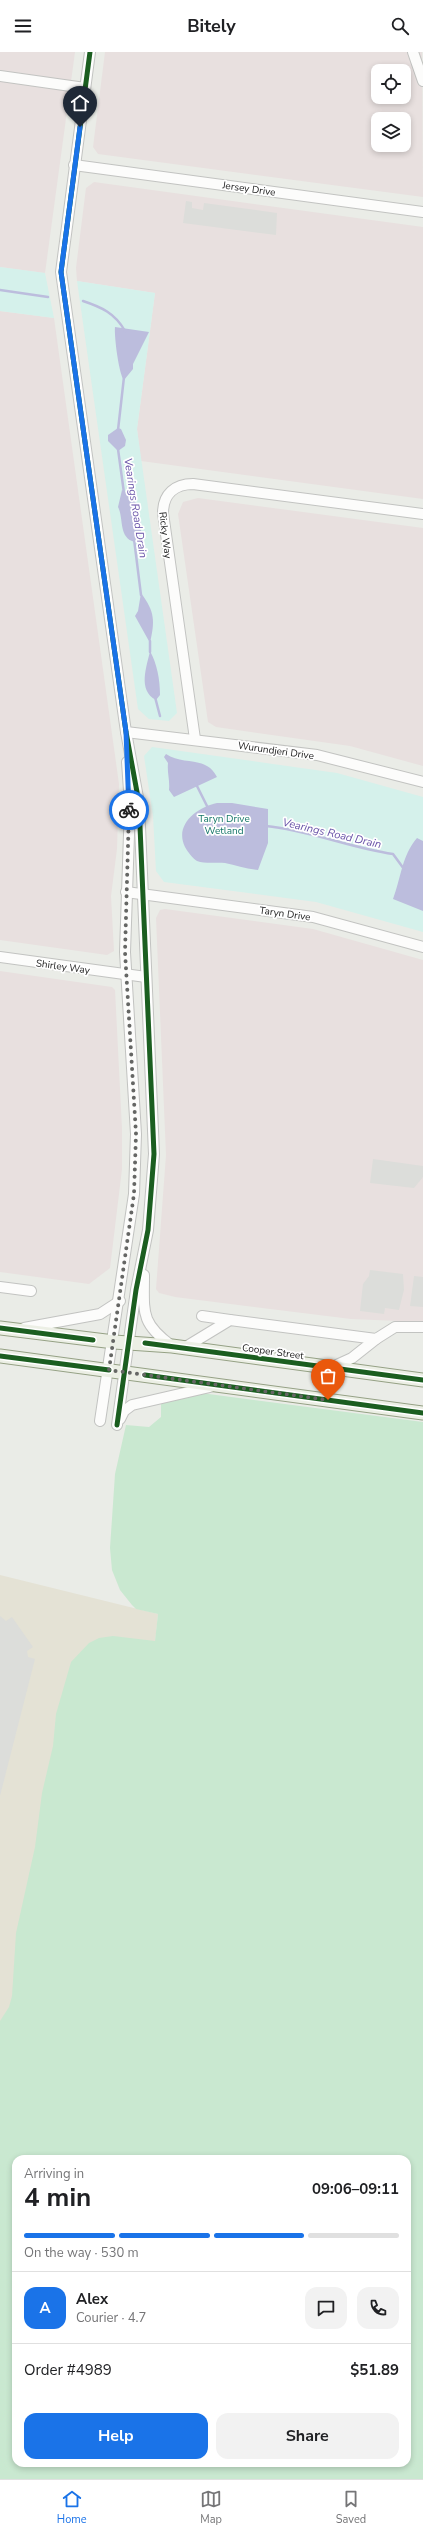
<!DOCTYPE html>
<html lang="en">
<head>
<meta charset="utf-8">
<style>
  :root { --surface:#fff; --page:#f2f2f2; --text:#202124; --muted:#757577; --line:#e0e0e0; --accent:#1a73e8 }
  body { margin:0; font-family:"Nunito Sans",sans-serif; background:var(--page); color:var(--text); height:100vh; display:flex; flex-direction:column; font-size:15px; white-space:nowrap }
  * { box-sizing:border-box; margin:0 }
  p { font-size:13px; color:var(--muted) }
  .icon { flex:none; width:22px; height:22px; fill:none; stroke:currentColor; stroke-width:2; stroke-linecap:round; stroke-linejoin:round }
  .map { position:relative; flex:1; overflow:hidden }
  .details { position:absolute; left:12px; top:2103px; width:399px; height:312px; display:flex; flex-direction:column; background:var(--surface); border-radius:12px; box-shadow:0 2px 6px #0003 }
  .details>* { flex:none }
  .tools { position:absolute; left:371px; top:12px; display:grid; gap:8px }
  .tools a { display:grid; place-items:center; width:40px; height:40px; border-radius:8px; background:var(--surface); box-shadow:0 2px 6px #0003; font-size:20px }
  .pin { position:absolute; display:grid; place-items:center; width:34px; height:34px; color:#fff; margin:-41px -17px; border-radius:50% 50% 50% 0; rotate:-45deg; box-shadow:0 0 4px #0007 }
  .pin .icon { rotate:45deg }
  .courier { position:absolute; display:grid; place-items:center; width:40px; height:40px; margin:-20px; border:3px solid #1a73e8; border-radius:50%; background:#fff; color:#222; box-shadow:0 1px 5px #0007 }
  .summary em { font-style:normal; font-weight:700 }
  .summary div { display:flex; flex-direction:column-reverse }
  .summary { display:flex; align-items:center; justify-content:space-between; height:68px; padding:0 12px }
  h1 { font-size:26px; font-weight:700; line-height:30px }
  .bar { display:grid; grid-template-columns:repeat(4,1fr); gap:6px 4px; align-content:center; height:48px; padding:0 12px }
  .bar i { height:5px; border-radius:3px; background:var(--line) }
  .bar .on { background:var(--accent) }
  .bar p { grid-column:span 4 }
  .line { display:flex; align-items:center; gap:10px; padding:0 12px; border-top:1px solid var(--line) }
  .line div { flex:1 }
  .round { display:grid; place-items:center; flex:none; width:42px; height:42px; border-radius:12px; background:var(--page) }
  .cta { display:flex; gap:8px; margin-top:auto; padding:8px 12px }
  .cta a { flex:1; height:46px; border-radius:12px; background:var(--accent); color:#fff; font-size:16px; font-weight:700; line-height:46px; text-align:center }
  .cta a+a { background:var(--page); color:var(--text) }
  header { display:flex; justify-content:space-between; align-items:center; height:52px; padding:0 12px; background:var(--surface); font-size:18px; font-weight:700 }
  .dock { display:flex; justify-content:space-around; align-items:center; height:56px; border-top:1px solid var(--line); background:var(--surface); font-size:11px; color:var(--muted) }
  .dock a { display:grid; justify-items:center; gap:2px }
  .dock .on { color:var(--accent) }
  .map>svg:first-child { display:block }
  .commercial { fill:#e4e2d5 }
  .industrial { fill:#e8e0df; fill-rule:evenodd }
  .grass { fill:#c9e8d0; fill-rule:evenodd }
  .park { fill:#d5f1eb }
  .parking { fill:#dcddda }
  .water { fill:#bcbddd }
  .lines { fill:none; stroke-linecap:round; stroke-linejoin:round }
  .stream { stroke:#bcbddd; stroke-width:2.5 }
  .minor-casing { stroke:#c2c3c1; stroke-width:12 }
  .major-casing { stroke:#95a185; stroke-width:15 }
  .minor { stroke:#fcfcfb; stroke-width:10 }
  .major { stroke:#ecefe5; stroke-width:13 }
  .cycleway-casing { stroke:#fff; stroke-width:8 }
  .cycleway { stroke:#1b5e20; stroke-width:5 }
  .done { stroke:#656664; stroke-width:4; stroke-dasharray:0 7.2 }
  .route { stroke:#1a73e8; stroke-width:5 }
  .labels { text-anchor:middle; stroke-width:3.5; stroke-linejoin:round; paint-order:stroke }
  .street-label { font-size:10px; fill:#1e1e1e; stroke:#fff }
  .park-label { font-size:10px; fill:#137566; stroke:#fff }
  .water-label { font-size:11px; font-style:italic; fill:#6751a7; stroke:#fff }
</style>
</head>
<body>
<header><svg class="icon" aria-label="menu" viewBox="0 0 24 24"><path d="M4 6h16M4 12h16M4 18h16"/></svg>Bitely<svg class="icon" aria-label="search" viewBox="0 0 24 24"><circle cx="10" cy="10" r="6"/><path d="M15 15l6 6"/></svg></header>
<div class="map">
<svg width="423" height="2427" viewBox="0 0 423 2427">
  <rect width="100%" height="100%" fill="#eaece7"/>
  <path class="commercial" d="M0 1523 158 1562 131 1823 16 2107 0 2366Z"/>
  <g class="industrial">
    <path d="M0 0H75L45 221 0 215Z"/>
    <path d="M105 0H422L423 145 98 102 93 95ZM378 19H404V45H378ZM378 67H404V93H378Z"/>
    <path d="M94 130 423 175V447L141 409 137 377 155 241 77 229 76 216 86 136Z"/>
    <path d="M0 259 54 266 119 732 117 797 111 844 114 899 107 903 0 888Z"/>
    <path d="M198 446 423 476V714L350 694 216 675 208 670 178 462 183 450Z"/>
    <path d="M165 857 313 877 423 908V1270L351 1267 175 1245 159 1241 156 1237 166 1103 156 866 160 858Z"/>
    <path d="M0 919 112 935 115 938 122 1077V1117L110 1216 89 1232 0 1220Z"/>
  </g>
  <path class="grass" d="M201 1341 423 1370V2427H0V1969L9 1955 12 1944 16 1881 35 1795 42 1741 53 1694 56 1662 71 1610 89 1591 99 1586 113 1584 155 1589 158 1562 136 1557 132 1553 120 1538 112 1518 110 1496 115 1422 126 1373 149 1375 161 1365V1350ZM16 2107H407V2411H16Z"/>
  <g class="park">
    <path d="M0 215 45 221 54 266 0 259Z"/>
    <path d="M77 229 155 241 137 377 177 661 169 669 149 667 138 657Z"/>
    <path d="M152 695 337 721 423 745V880L316 850 164 830 156 819 153 764 144 704Z"/>
  </g>
  <g class="parking">
    <path d="M186 149 192 150V156L203 158 204 151 277 161 276 183 183 171Z"/>
    <path d="M373 1107 423 1114V1125L414 1136 370 1131Z"/>
    <path d="M370 1218 403 1222 404 1238 399 1258 385 1256 384 1262 360 1259 363 1232 369 1224Z"/>
    <path d="M414 1224 423 1225V1255L410 1254Z"/>
    <path d="M0 1564 6 1569 12 1565 33 1595 27 1599 28 1605 35 1607 0 1744Z"/>
  </g>
  <g class="water">
    <path d="M115 275 149 280 133 312V317L124 328C119 323 114 284 115 275Z"/>
    <path d="M118 376 121 377 126 388 125 394 118 399 108 389V383Z"/>
    <path d="M122 438C126 441 130 442 133 446 139 455 147 484 135 490 118 486 124 466 118 455Z"/>
    <path d="M141 541C155 560 155 569 150 591L135 564 138 559Z"/>
    <path d="M150 599C157 612 160 627 160 643L156 648C137 638 147 614 150 599Z"/>
    <path d="M166 702C183 714 206 703 217 725L174 745 169 738C170 728 167 721 168 711L164 705Z"/>
    <path d="M217 751H232L268 757V791L258 818C246 817 236 813 225 811 217 810 205 812 197 809 192 806 188 800 185 795 174 773 197 755 217 751Z"/>
    <path d="M417 786 423 789V859L393 847C401 826 402 803 417 786Z"/>
  </g>
  <g class="lines">
    <g class="stream">
      <path d="M0 238 48 245"/>
      <path d="M83 249C101 255 115 261 125 279"/>
      <path d="M118 378 124 325"/>
      <path d="M118 397 124 441"/>
      <path d="M134 487 141 543"/>
      <path d="M150 589V600"/>
      <path d="M155 645 160 664"/>
      <path d="M196 732 208 756"/>
      <path d="M266 774C309 778 350 796 393 802L404 817"/>
    </g>
    <defs>
      <g id="minor">
        <path d="M90 0 61 220 126 680 139 751 154 1102 148 1178 136 1238 117 1373"/>
        <path d="M413 0 423 29"/>
        <path d="M0 24 85 36"/>
        <path d="M74 113 423 160"/>
        <path d="M126 680 317 703 423 730"/>
        <path d="M195 687 163 461C163 442 175 432 193 432L423 462"/>
        <path d="M126 840 313 865 423 895"/>
        <path d="M0 905 146 925"/>
        <path d="M144 1223C144 1260 140 1271 172 1294"/>
        <path d="M0 1235 31 1239"/>
        <path d="M202 1264 230 1268"/>
        <path d="M24 1276 100 1262 120 1249"/>
        <path d="M184 1296 230 1268 376 1287 395 1275H423"/>
        <path d="M330 1316 352 1306 376 1287"/>
        <path d="M120 1367 124 1359 132 1353 210 1335"/>
        <path d="M100 1369 134 1142 136 1082 125 900 130 753 127 710"/>
      </g>
      <g id="major">
        <path d="M0 1276 114 1290 172 1294 423 1328"/>
        <path d="M0 1304 423 1361"/>
      </g>
    </defs>
    <use href="#minor" class="minor-casing"/>
    <use href="#major" class="major-casing"/>
    <use href="#minor" class="minor"/>
    <use href="#major" class="major"/>
    <defs>
      <g id="cycleway">
        <path d="M90 0 61 220 126 680 139 751 154 1102 148 1178 136 1238 117 1373"/>
        <path d="M0 1276 93 1288"/>
        <path d="M145 1291 423 1328"/>
        <path d="M0 1304 109 1318"/>
        <path d="M145 1323 423 1361"/>
      </g>
    </defs>
    <use href="#cycleway" class="cycleway-casing"/>
    <use href="#cycleway" class="cycleway"/>
  </g>
  <g class="lines">
    <path class="done" d="M129 758 125 900 136 1082 134 1142 109 1318 328 1348"/>
    <path class="route" d="M80 75 61 220 126 680 129 758"/>
  </g>
  <g class="labels">
    <g class="street-label">
      <text transform="translate(249 136) rotate(8)" y="4">Jersey Drive</text>
      <text transform="translate(166 483) rotate(83)" y="4">Ricky Way</text>
      <text transform="translate(276 698) rotate(8)" y="4">Wurundjeri Drive</text>
      <text transform="translate(285 861) rotate(8)" y="4">Taryn Drive</text>
      <text transform="translate(63 914) rotate(8)" y="4">Shirley Way</text>
      <text transform="translate(273 1299) rotate(8)" y="4">Cooper Street</text>
    </g>
    <g class="park-label">
      <text x="224" y="770">Taryn Drive<tspan x="224" dy="12">Wetland</tspan></text>
    </g>
    <g class="water-label">
      <text transform="translate(136 456) rotate(81)" y="4">Vearings Road Drain</text>
      <text transform="translate(332 781) rotate(13)" y="4">Vearings Road Drain</text>
    </g>
  </g>
</svg>
<div class="tools">
<a><svg class="icon" aria-label="locate" viewBox="0 0 24 24"><circle cx="12" cy="12" r="6"/><path d="M12 2v4M12 18v4M2 12h4M18 12h4"/></svg></a>
<a><svg class="icon" aria-label="layers" viewBox="0 0 24 24"><path d="M12 4l9 5-9 5-9-5zM3 14l9 5 9-5"/></svg></a>
</div>
<div class="pin" style="left:328px;top:1348px;background:#ea580c"><svg class="icon" aria-label="bag" viewBox="0 0 24 24"><path d="M5 8h14l-1 12H6zM9 8a3 3 0 0 1 6 0"/></svg></div>
<div class="pin" style="left:80px;top:75px;background:#1f2937"><svg class="icon" aria-label="home" viewBox="0 0 24 24"><path d="M3 11l9-7 9 7M6 9v11h12V9"/></svg></div>
<div class="courier" style="left:129px;top:758px"><svg class="icon" aria-label="bike" viewBox="0 0 24 24"><circle cx="6" cy="16" r="4"/><circle cx="18" cy="16" r="4"/><path d="M6 16l4-8h5l3 8M10 8l3 8H6M13 5h3"/></svg></div>
<section class="details">
<div class="summary"><div><h1>4 min</h1><p>Arriving in</p></div><em>09:06–09:11</em></div>
<div class="bar"><i class="on"></i><i class="on"></i><i class="on"></i><i></i><p>On the way · 530 m</p></div>
<div class="line" style="height:72px"><b class="round" style="background:var(--accent);color:#fff">A</b><div><b>Alex</b><p>Courier · 4.7</p></div><a class="round"><svg class="icon" aria-label="chat" viewBox="0 0 24 24"><path d="M4 5h16v11H9l-5 4z"/></svg></a><a class="round"><svg class="icon" aria-label="phone" viewBox="0 0 24 24"><path d="M5 4h4l2 5-3 2q2 4 5 5l2-3 5 2v4C11 20 4 13 5 4z"/></svg></a></div>
<div class="line" style="height:52px"><div>Order #4989</div><b>$51.89</b></div>
<div class="cta"><a>Help</a><a>Share</a></div>
</section>
</div>
<nav class="dock">
<a class="on"><svg class="icon" aria-label="home" viewBox="0 0 24 24"><path d="M3 11l9-7 9 7M6 9v11h12V9"/></svg>Home</a>
<a><svg class="icon" aria-label="map" viewBox="0 0 24 24"><path d="M3 6l6-2 6 2 6-2v14l-6 2-6-2-6 2zM9 4v14M15 6v14"/></svg>Map</a>
<a><svg class="icon" aria-label="saved" viewBox="0 0 24 24"><path d="M7 4h10v16l-5-4-5 4z"/></svg>Saved</a>
</nav>
</body>
</html>
